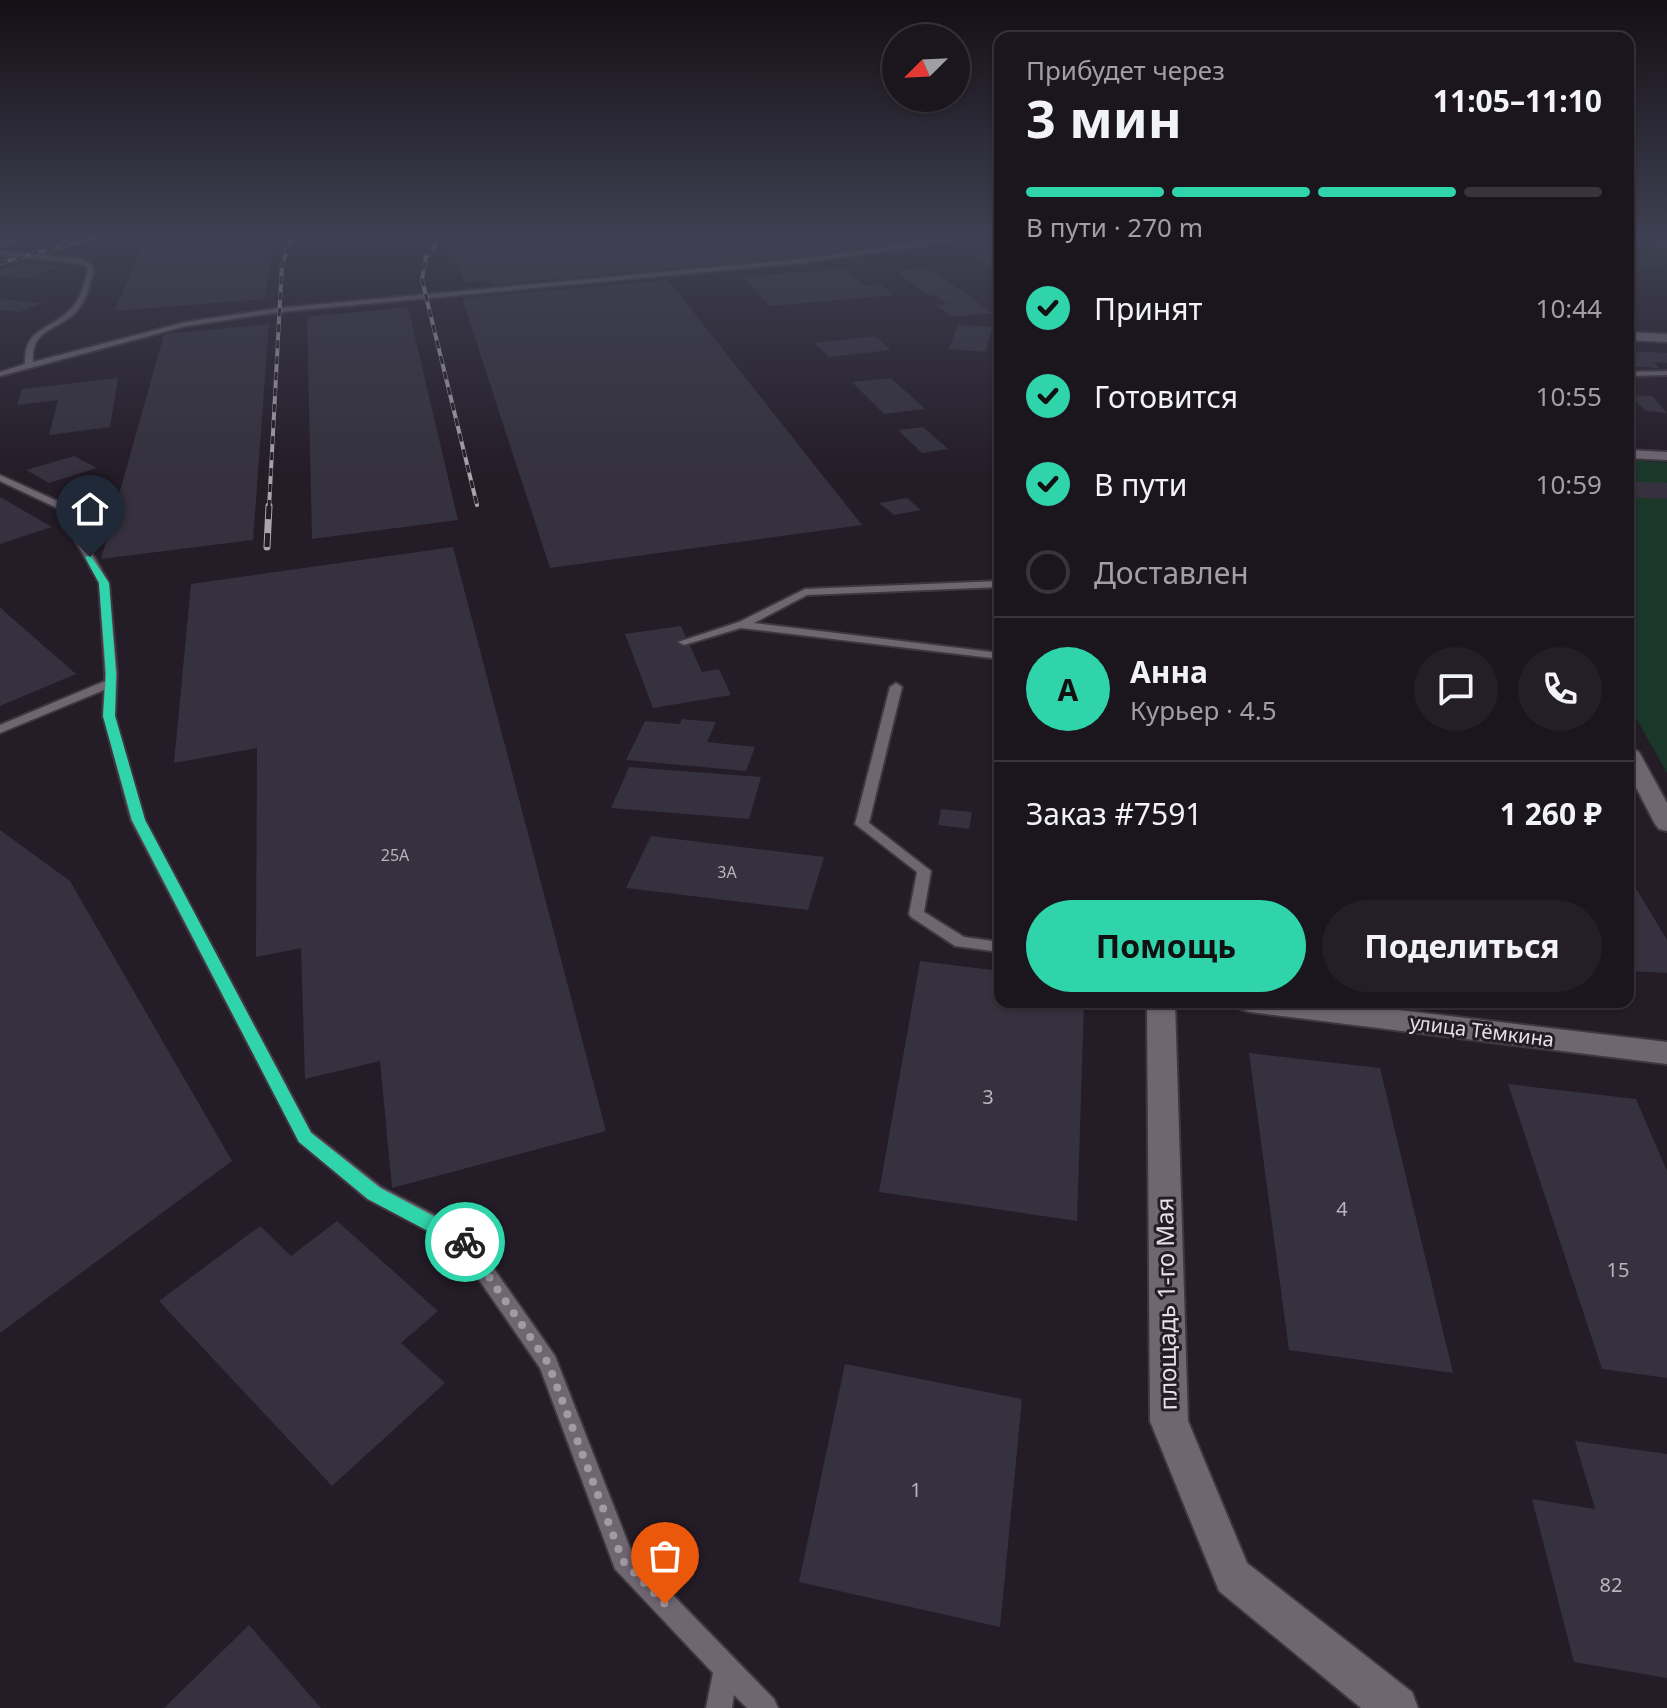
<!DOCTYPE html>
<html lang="ru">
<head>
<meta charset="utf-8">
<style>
  :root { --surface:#1b151d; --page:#241e26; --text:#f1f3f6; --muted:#a09fa4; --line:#39343b; --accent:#2fd4aa }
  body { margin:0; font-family:"Noto Sans",sans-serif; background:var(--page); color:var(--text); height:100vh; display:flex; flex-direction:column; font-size:30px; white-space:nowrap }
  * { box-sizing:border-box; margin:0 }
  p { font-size:26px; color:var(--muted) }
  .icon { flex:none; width:44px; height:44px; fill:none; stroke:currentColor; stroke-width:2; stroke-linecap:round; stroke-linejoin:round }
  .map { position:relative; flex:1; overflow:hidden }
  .sheet { position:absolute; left:994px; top:32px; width:640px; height:976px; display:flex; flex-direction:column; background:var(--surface); border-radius:16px; box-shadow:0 2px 6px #0004,0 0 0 2px var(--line) }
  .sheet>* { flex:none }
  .needle { width:52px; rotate:246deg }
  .tools { position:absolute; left:882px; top:24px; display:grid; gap:16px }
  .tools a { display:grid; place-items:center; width:88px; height:88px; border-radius:50%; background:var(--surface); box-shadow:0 2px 6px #0004,0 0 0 2px var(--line); font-size:40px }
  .pin { position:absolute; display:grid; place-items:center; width:68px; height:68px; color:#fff; margin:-82px -34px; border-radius:50% 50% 50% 0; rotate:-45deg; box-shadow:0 0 8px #0007 }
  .pin .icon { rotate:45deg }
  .courier { position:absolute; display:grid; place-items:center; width:80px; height:80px; margin:-40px; border:6px solid #2fd4aa; border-radius:50%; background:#fff; color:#222; box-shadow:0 2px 10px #0007 }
  .overview em { font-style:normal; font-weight:700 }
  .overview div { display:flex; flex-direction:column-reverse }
  .overview { display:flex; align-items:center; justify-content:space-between; height:136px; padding:0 32px }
  h1 { font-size:52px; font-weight:700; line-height:60px }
  .bar { display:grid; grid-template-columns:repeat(4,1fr); gap:12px 8px; align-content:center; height:96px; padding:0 32px }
  .bar i { height:10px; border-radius:6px; background:var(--line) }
  .bar .active { background:var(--accent) }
  .bar p { grid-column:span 4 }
  .line { display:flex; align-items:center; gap:20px; padding:0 32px; border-top:2px solid var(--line) }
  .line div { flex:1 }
  .round { display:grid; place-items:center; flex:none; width:84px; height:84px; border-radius:42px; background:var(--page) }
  ol { padding:0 32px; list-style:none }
  li { display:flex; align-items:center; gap:24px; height:88px }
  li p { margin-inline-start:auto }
  li .icon { padding:8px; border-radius:50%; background:var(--accent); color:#111; stroke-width:4 }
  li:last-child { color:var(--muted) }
  li i { width:44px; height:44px; border:4px solid var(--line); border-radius:50% }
  .button { display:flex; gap:16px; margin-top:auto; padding:16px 32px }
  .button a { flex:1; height:92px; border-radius:48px; background:var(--accent); color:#111; font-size:32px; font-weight:700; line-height:92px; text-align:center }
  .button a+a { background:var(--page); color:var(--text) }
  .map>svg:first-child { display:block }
  .green { fill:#1a3729 }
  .building { fill:#35313e }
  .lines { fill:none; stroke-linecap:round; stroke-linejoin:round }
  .lane-casing { stroke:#3d373f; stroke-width:4 }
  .street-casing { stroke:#3d373f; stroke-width:4 }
  .lane { fill:#6f6672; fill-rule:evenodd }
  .street { fill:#6f6672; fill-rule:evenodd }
  .rail-far1-casing { stroke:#aba5ad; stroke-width:4 }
  .rail-casing { stroke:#aba5ad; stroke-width:7 }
  .rail-far1 { stroke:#241c27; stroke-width:3; stroke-dasharray:8; stroke-linecap:butt }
  .rail { stroke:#241c27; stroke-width:5; stroke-dasharray:14; stroke-linecap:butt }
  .route { fill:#2fd4aa }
  .done { stroke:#a19ba4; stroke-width:8; stroke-dasharray:0 14.4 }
  .labels { text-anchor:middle; stroke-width:6; stroke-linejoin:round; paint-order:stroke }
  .number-label { font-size:16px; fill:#b9b4bd }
  .street-label { font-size:20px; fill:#e5e0e7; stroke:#241c27 }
  .near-number-label { font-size:20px; fill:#b9b4bd }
  .near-street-label { font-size:24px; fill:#e5e0e7; stroke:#241c27 }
</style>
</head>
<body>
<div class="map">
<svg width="1667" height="1708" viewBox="0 0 1667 1708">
  <rect width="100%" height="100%" fill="#241c27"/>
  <g class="green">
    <path d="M1628 236H1635L1667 255V271L1636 268 1634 264 1642 258 1644 251 1628 241Z"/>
    <path d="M1628 460 1667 463V773L1628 704Z"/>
  </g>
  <g class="building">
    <path d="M148 236H274L265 299 114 311Z"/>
    <path d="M474 236H819L843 253 492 285 490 280 464 282 451 250 521 242 519 238 478 242Z"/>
    <path d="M1628 236H1642L1667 245V254L1628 240Z"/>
    <path d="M23 239 37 240 13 249 0 247Z"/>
    <path d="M1000 253V273L975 255Z"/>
    <path d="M22 263 61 266 28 278 0 276V270Z"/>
    <path d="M845 268 866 286 880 284 893 295 770 306 743 277Z"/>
    <path d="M930 268 992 313 951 317 936 305 947 304 935 295 928 296 896 271Z"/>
    <path d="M668 280 862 525 550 568 462 298Z"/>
    <path d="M0 299 43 303 19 312 0 310Z"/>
    <path d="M408 307 458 520 312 539 307 317Z"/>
    <path d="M269 324 253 540 101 559 164 334Z"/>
    <path d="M958 325 993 327 985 352 949 349Z"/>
    <path d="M875 336 891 350 829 357 814 343Z"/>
    <path d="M1628 351 1667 353V363L1654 362 1659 368 1628 366Z"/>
    <path d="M118 378 110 427 49 435 58 400 17 405 22 389Z"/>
    <path d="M891 378 925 409 884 414 852 382Z"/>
    <path d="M1630 395 1652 396 1667 413 1646 411Z"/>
    <path d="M923 427 948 449 922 453 898 430Z"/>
    <path d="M74 456 97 468 49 483 26 470Z"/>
    <path d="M1628 481 1667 483V499L1628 497Z"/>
    <path d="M0 498H2L52 527 0 544Z"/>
    <path d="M907 498 921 510 894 515 879 503Z"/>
    <path d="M453 547 606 1131 392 1188 380 1061 305 1079 301 948 256 957 257 748 174 763 191 584Z"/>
    <path d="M0 607 5 612 76 674 0 706Z"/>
    <path d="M681 626 702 672 719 669 731 695 653 708 625 634Z"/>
    <path d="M682 719 716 722 707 742 755 747 746 771 626 760 645 721 680 724Z"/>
    <path d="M629 767 761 777 749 819 611 808Z"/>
    <path d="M941 809 972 812 969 829 938 825Z"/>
    <path d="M0 830 70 881 232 1161 0 1333Z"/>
    <path d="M651 836 824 857 808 910 626 888Z"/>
    <path d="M1628 875 1667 940V973L1628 971Z"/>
    <path d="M920 961 1000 971V1002H1084L1077 1221 879 1192Z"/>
    <path d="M1249 1053 1380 1068 1453 1373 1289 1350Z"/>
    <path d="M1508 1084 1636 1099 1667 1171V1378L1602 1369Z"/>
    <path d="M337 1221 438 1311 401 1343 445 1383 332 1486 159 1301 260 1226 291 1256Z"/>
    <path d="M845 1364 1022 1399 1000 1627 799 1582Z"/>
    <path d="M1575 1441 1667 1454V1678L1574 1662 1532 1499 1595 1509Z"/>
    <path d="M249 1625 321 1708H164Z"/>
  </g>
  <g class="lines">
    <defs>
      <g id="lane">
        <path d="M969 236H982L802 263 280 312 186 326 0 376V372L25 364C24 327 49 331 70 310 81 300 84 284 88 270L86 266 79 263 0 255V251L80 259 91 264 94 270C90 284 87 300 76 312 57 331 31 328 33 362L186 322 280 308 802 259Z"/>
        <path d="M1667 371V375L1628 376V372Z"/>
        <path d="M0 475 64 504 109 583 117 674 115 716 145 820 311 1132 381 1187 469 1233 555 1356 632 1553 774 1699 778 1708H747L734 1695 732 1708H706L713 1673 615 1569 540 1368 455 1245 367 1199 299 1142 131 820 103 716 104 690 0 733V725L105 681V674L99 583 57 508 0 481Z"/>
        <path d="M1000 581V587L807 595 754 623 1000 653V659L741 628 684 645 678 642 739 622 805 589Z"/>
        <path d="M896 683 902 687 869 823 931 871 924 912 964 937 1000 942V952L955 946 911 917 909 914 917 872 855 824 890 687Z"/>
      </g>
      <g id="street">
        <path d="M1647 236 1667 238V244L1649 238Z"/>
        <path d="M1628 332 1667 334V342L1628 340Z"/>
        <path d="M1628 450 1667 452V460L1628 458Z"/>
        <path d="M1628 746 1639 752 1667 803V831L1659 829 1655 824 1628 772Z"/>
        <path d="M1147 1002H1175L1188 1421 1247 1563 1412 1692 1418 1708H1361L1219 1591 1150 1421Z"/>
        <path d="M1236 1002H1332L1667 1042V1064L1250 1012 1240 1009Z"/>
      </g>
    </defs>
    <use href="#lane" class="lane-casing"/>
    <use href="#street" class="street-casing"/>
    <use href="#lane" class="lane"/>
    <use href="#street" class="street"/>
    <defs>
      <g id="rail-far1">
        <path d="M442 236 426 257 422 280 477 505"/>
        <path d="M0 245 29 236"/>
        <path d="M0 263 98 236"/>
        <path d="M269 508 282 264 293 236"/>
      </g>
      <path id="rail" d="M267 547 269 506"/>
    </defs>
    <use href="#rail-far1" class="rail-far1-casing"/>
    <use href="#rail" class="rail-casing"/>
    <use href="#rail-far1" class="rail-far1"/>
    <use href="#rail" class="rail"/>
  </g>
  <linearGradient id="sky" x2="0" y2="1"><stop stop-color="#140f15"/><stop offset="0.5" stop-color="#3f4052"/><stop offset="1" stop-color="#3f4052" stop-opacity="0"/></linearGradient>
  <rect width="1667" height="475" fill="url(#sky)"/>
  <path class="route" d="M90 555 109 583 116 674 115 716 145 820 311 1133 380 1188 471 1236 473 1242 471 1247H458L368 1199 299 1142 132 820 103 716 106 674 99 583 85 557Z"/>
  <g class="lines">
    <path class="done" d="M465 1242 548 1363 623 1561 665 1604"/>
  </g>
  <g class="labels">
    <g class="number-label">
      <text x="395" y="861">25А</text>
      <text x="727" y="878">3А</text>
    </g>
    <g class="street-label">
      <text transform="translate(1482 1031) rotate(7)" y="7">улица Тёмкина</text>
    </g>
    <g class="near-number-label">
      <text x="988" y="1104">3</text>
      <text x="1342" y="1216">4</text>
      <text x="1618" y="1277">15</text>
      <text x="916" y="1497">1</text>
      <text x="1611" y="1592">82</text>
    </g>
    <g class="near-street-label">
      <text transform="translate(1167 1304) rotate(-91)" y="8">площадь 1-го Мая</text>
    </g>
  </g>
</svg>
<div class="tools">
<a><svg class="needle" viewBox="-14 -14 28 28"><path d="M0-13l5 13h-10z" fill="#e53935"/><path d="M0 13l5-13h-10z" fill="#a09fa4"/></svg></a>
</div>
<div class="pin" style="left:665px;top:1604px;background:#ea580c"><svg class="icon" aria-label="bag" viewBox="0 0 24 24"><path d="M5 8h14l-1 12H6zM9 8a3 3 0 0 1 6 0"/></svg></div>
<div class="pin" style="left:90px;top:557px;background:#1f2937"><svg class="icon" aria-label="home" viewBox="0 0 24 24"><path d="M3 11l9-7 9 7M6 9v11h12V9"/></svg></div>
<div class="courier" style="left:465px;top:1242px"><svg class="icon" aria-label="bike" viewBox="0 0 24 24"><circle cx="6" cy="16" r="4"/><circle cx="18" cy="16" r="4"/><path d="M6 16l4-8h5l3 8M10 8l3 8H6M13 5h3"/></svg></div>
<section class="sheet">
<div class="overview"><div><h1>3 мин</h1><p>Прибудет через</p></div><em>11:05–11:10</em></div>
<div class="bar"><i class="active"></i><i class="active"></i><i class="active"></i><i></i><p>В пути · 270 m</p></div>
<ol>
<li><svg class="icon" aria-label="check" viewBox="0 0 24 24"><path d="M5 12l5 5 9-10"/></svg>Принят<p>10:44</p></li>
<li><svg class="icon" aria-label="check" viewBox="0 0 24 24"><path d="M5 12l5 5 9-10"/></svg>Готовится<p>10:55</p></li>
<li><svg class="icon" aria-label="check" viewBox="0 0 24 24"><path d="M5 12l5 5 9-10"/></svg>В пути<p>10:59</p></li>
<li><i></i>Доставлен</li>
</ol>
<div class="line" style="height:144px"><b class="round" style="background:var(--accent);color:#111">А</b><div><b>Анна</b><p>Курьер · 4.5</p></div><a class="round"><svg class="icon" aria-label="chat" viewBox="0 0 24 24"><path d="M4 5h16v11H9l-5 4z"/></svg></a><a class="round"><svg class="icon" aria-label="phone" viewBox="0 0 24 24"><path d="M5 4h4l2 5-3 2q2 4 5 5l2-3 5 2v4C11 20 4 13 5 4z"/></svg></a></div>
<div class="line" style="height:104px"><div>Заказ #7591</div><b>1 260 ₽</b></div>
<div class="button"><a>Помощь</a><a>Поделиться</a></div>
</section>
</div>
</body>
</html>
